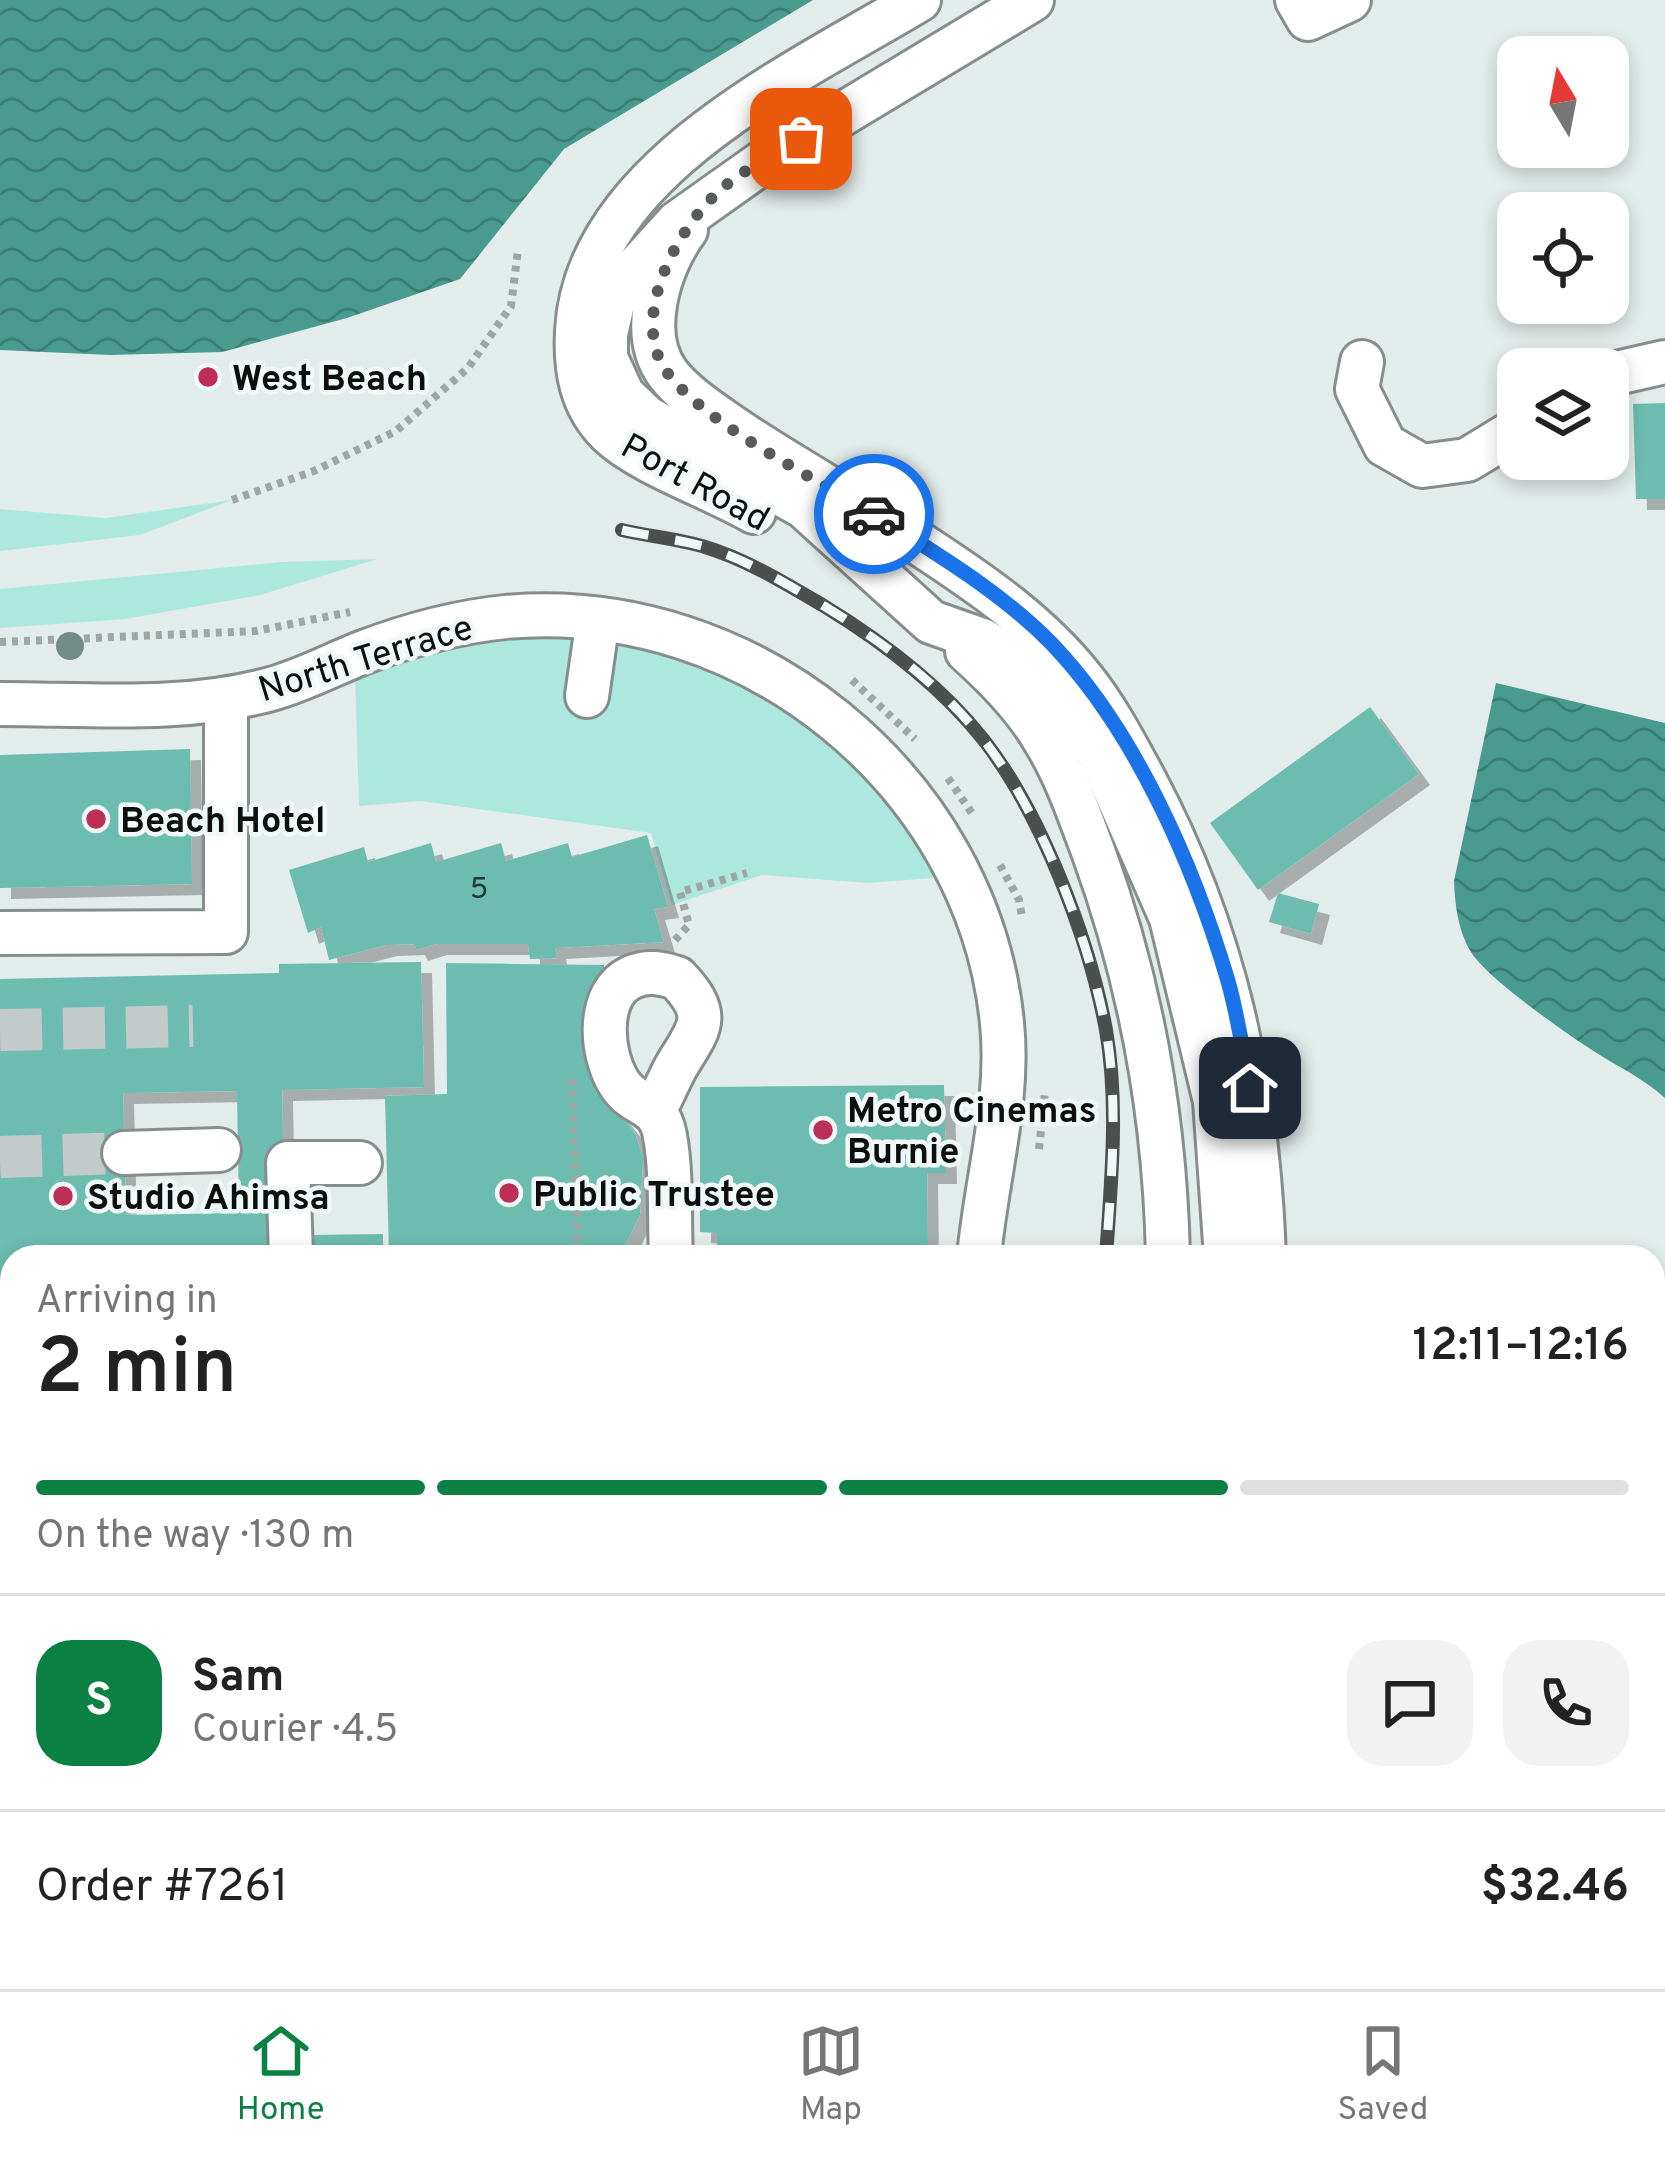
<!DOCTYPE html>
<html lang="en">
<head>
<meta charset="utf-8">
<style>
  :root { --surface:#fff; --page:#f2f2f2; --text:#222; --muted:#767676; --line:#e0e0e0; --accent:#0b8043 }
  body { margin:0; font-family:Overpass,sans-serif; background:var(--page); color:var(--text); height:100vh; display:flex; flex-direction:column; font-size:45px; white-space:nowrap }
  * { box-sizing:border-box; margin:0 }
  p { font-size:39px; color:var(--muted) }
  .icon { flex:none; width:66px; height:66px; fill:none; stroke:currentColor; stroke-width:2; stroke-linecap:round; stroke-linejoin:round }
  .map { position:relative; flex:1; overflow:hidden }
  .details { position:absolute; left:0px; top:1245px; width:1665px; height:744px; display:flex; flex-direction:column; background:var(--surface); border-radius:36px 36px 0 0; box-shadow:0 6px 18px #0003 }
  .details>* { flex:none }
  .needle { width:78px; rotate:350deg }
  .buttons { position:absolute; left:1497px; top:36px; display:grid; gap:24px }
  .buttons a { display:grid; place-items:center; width:132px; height:132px; border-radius:24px; background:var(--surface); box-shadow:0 6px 18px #0003; font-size:60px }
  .pin { position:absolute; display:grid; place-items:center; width:102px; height:102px; color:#fff; margin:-51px; border-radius:24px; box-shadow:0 6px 18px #0006 }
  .courier { position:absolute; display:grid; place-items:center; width:120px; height:120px; margin:-60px; border:9px solid #1a73e8; border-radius:50%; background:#fff; color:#222; box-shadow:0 3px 15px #0007 }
  .summary em { font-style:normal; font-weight:600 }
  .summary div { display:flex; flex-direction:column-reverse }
  .summary { display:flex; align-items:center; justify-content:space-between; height:204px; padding:0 36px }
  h1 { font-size:78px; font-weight:600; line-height:90px }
  .bar { display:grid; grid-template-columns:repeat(4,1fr); gap:18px 12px; align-content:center; height:144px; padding:0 36px }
  .bar i { height:15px; border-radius:9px; background:var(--line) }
  .bar .on { background:var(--accent) }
  .bar p { grid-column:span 4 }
  .line { display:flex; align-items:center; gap:30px; padding:0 36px; border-top:3px solid var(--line) }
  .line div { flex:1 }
  .round { display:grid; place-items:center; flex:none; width:126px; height:126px; border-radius:36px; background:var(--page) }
  .tab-bar { display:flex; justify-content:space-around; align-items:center; height:168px; border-top:3px solid var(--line); background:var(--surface); font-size:33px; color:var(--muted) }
  .tab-bar a { display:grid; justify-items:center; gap:6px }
  .tab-bar .on { color:var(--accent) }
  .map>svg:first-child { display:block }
  .green { fill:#ace8de }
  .water { fill:url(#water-waves) }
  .building { fill:#6cbcb0; fill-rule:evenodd; filter:url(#shadow) }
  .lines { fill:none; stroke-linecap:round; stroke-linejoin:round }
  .minor-tunnel { stroke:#c2cbc9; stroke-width:42; stroke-dasharray:42 21; stroke-linecap:butt }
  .minor-casing { stroke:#868e8d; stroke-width:48 }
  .path { stroke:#9ea6a4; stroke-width:8; stroke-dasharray:6 6; stroke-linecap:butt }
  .minor { stroke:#fff; stroke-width:42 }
  .rail-casing { stroke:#4b504e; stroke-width:14 }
  .rail { stroke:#f0f9f7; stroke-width:9; stroke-dasharray:27; stroke-linecap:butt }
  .tree { fill:#718b87 }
  .done { stroke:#575c5b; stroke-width:12; stroke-dasharray:0 21.6 }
  .route { stroke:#1a73e8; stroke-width:15 }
  .poi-dot { fill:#bd2e58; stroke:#f0f9f7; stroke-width:4.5 }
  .labels { text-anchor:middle; stroke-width:9; stroke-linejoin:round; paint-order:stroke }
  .number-label { font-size:30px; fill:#243a36 }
  .poi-label { font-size:36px; font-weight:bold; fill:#0c0f0e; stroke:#f0f9f7; text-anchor:start }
  .street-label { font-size:36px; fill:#0c0f0e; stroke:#f0f9f7 }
</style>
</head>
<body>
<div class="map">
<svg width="1665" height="1989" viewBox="0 0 1665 1989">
  <defs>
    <pattern id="water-waves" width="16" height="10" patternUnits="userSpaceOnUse" patternTransform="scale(3)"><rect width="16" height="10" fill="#4a9b8f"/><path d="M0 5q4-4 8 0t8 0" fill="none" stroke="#3c7d73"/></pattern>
    <filter id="shadow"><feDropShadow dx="11" dy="11" stdDeviation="0" flood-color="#0004"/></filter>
  </defs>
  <rect width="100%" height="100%" fill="#e2ecea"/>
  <g class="green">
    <path d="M232 500 140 535 0 551V509L106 518Z"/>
    <path d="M378 559 260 595 125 619 0 628V589L283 562Z"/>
    <path d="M567 633 699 661 790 702 867 771 946 877 868 883 762 875 672 905 651 833 421 801 359 806 355 675 438 643Z"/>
  </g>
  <g class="water">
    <path d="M0 0H813L564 149 460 279 347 318 222 352 110 355 0 350Z"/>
    <path d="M1496 683 1665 723V1098C1643 1078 1620 1068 1595 1052 1564 1032 1500 987 1477 960 1459 939 1455 907 1454 881Z"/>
  </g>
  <g class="building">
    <path d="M1665 403V499H1636L1633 404Z"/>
    <path d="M1370 707 1419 774 1258 890 1210 823Z"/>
    <path d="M190 749 192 884 0 888V755Z"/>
    <path d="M647 835 668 907 654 909 664 942 555 948 557 958 530 959 528 944H436L417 950 414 944 386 945 329 960 321 927 308 933 289 870 364 847 368 862 431 843 436 862 501 843 506 861 568 843 572 857Z"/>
    <path d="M1278 893 1319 904 1311 934 1269 922Z"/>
    <path d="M421 962 424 1087 282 1090 285 1257H12V1329L0 1327V979L279 973V964ZM237 1091 239 1213 126 1215 123 1093Z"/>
    <path d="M446 963 604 965 605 1096 635 1133 643 1158 640 1214 620 1257H389L385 1096 447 1094Z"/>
    <path d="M944 1085 946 1173H927L928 1248 880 1251 877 1257H717V1233L700 1232V1087Z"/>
    <path d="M383 1234V1257H312V1235Z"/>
    <path d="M12 1445V1706H8L2 1455 4 1448Z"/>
    <path d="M1653 1656 1665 1659V1989H1170L1173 1977H1653Z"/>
    <path d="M16 1977H278L279 1989H16Z"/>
    <path d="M568 1977H669L664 1989H635Z"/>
  </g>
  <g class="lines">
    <g class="minor-tunnel">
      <path d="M0 1030 193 1026"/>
      <path d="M0 1157 124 1153"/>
    </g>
    <defs>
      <g id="minor">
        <path d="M1032 0 763 162 677 223 629 276 613 303 606 334V358L623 395 646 417 804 507 931 622 982 640 1031 670 1070 710 1098 751 1171 918 1215 1101 1226 1257"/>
        <path d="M1297 0 1308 19 1349 0"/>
        <path d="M686 230C659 266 638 334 668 374 686 397 714 414 738 431 798 471 862 506 923 546 981 584 1038 623 1082 678 1107 709 1125 744 1144 779 1225 931 1258 1085 1264 1257"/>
        <path d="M1362 362 1357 389 1385 445 1422 466 1467 460 1518 429"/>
        <path d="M1608 375 1665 362"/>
        <path d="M754 512C713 488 641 464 609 433 581 405 575 370 577 332 584 170 798 73 919 0"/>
        <path d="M967 651C996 677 1025 706 1045 741 1066 775 1079 814 1093 851 1141 982 1165 1118 1168 1257"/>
        <path d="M587 696 598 619"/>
        <path d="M0 704C90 704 184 713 271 689 304 680 333 664 364 652 409 635 457 622 505 617 747 595 978 780 1002 1023 1010 1102 986 1179 979 1257"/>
        <path d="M0 933 226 932V699"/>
        <path d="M655 1109C663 1095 669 1079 677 1065 700 1027 713 1016 677 978 661 973 648 970 632 977 596 993 600 1053 619 1083 634 1108 659 1100 665 1136 672 1175 669 1218 671 1257"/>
        <path d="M124 1153 219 1150"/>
        <path d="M291 1257 288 1163H360"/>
        <path d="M0 1383H12"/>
        <path d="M1653 1581 1665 1580"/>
        <path d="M302 1977 304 1989"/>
        <path d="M713 1989 717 1977"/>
        <path d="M1020 1989 1022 1977"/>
        <path d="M1074 1989 1077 1977"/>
        <path d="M1116 1989 1119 1977"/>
        <path d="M1488 1989 1491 1977"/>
      </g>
    </defs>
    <use href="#minor" class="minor-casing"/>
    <g class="path">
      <path d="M232 500 314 471 396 431 468 368 511 306 518 250"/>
      <path d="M0 642 256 631 350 612"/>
      <path d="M852 680 915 739"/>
      <path d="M948 778 973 815"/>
      <path d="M1000 865 1019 900 1022 917"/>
      <path d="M675 940 689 925 680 892 747 873"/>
      <path d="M572 1079 578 1257"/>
      <path d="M1039 1149 1045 1092"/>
      <path d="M766 1989 770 1977"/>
    </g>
    <use href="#minor" class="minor"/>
    <defs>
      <g id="rail">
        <path d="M622 530C648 536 676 539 702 546 746 559 785 583 824 606 883 642 940 685 983 739 1041 813 1089 938 1106 1030 1119 1104 1111 1183 1106 1257"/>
        <path d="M972 1989 973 1977"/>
      </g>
    </defs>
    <use href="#rail" class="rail-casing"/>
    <use href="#rail" class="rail"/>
  </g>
  <circle class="tree" cx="70" cy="646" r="14"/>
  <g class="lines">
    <path class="done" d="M801 139C774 155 740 171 716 194 675 233 627 322 669 375 709 426 816 479 874 514"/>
    <path class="route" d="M874 514C935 553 1000 591 1051 643 1135 730 1194 866 1228 981 1238 1016 1243 1053 1250 1088"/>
  </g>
  <g class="poi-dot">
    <circle cx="208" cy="377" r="12"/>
    <circle cx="96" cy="819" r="12"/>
    <circle cx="823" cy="1130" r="12"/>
    <circle cx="509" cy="1193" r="12"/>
    <circle cx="63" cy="1196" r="12"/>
  </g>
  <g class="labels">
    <g class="number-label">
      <text x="479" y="898">5</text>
    </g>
    <g class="poi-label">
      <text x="232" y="390">West Beach</text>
      <text x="120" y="832">Beach Hotel</text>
      <text x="847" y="1122">Metro Cinemas<tspan x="847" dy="41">Burnie</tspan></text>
      <text x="533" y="1206">Public Trustee</text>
      <text x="87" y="1209">Studio Ahimsa</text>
    </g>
    <g class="street-label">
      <text transform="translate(696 481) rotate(29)" y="13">Port Road</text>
      <text transform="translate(365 657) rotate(-17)" y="13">North Terrace</text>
    </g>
  </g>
</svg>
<div class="buttons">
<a><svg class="needle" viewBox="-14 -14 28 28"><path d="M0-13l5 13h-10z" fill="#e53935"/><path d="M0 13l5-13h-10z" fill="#767676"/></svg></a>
<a><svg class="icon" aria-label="locate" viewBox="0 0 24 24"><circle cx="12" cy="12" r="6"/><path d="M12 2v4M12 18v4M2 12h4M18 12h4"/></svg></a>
<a><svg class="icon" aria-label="layers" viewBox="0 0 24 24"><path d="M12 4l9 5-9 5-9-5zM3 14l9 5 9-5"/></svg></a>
</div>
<div class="pin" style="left:801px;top:139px;background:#ea580c"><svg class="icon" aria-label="bag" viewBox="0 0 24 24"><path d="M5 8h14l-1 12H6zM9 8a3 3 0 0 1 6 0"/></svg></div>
<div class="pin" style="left:1250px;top:1088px;background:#1f2937"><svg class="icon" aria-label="home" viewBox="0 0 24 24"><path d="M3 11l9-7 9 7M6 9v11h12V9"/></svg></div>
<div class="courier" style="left:874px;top:514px"><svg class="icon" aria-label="car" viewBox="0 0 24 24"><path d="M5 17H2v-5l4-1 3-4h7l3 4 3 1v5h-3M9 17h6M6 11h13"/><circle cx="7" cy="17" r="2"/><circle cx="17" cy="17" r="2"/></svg></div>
<section class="details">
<div class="summary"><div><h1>2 min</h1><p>Arriving in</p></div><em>12:11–12:16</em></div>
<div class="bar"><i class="on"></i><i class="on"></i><i class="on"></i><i></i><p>On the way · 130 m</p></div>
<div class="line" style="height:216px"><b class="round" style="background:var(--accent);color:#fff">S</b><div><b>Sam</b><p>Courier · 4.5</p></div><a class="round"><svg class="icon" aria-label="chat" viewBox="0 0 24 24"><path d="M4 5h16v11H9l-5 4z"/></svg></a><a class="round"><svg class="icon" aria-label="phone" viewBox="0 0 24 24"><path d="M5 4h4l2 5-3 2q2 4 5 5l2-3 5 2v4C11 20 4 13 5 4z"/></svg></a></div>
<div class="line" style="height:156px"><div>Order #7261</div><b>$32.46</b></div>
</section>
</div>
<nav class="tab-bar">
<a class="on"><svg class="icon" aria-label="home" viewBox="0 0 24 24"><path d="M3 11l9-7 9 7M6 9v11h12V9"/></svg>Home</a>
<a><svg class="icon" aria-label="map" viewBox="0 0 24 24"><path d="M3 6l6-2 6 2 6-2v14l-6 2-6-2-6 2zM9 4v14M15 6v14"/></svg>Map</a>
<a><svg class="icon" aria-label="saved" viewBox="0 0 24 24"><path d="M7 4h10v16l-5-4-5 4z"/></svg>Saved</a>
</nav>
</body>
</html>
